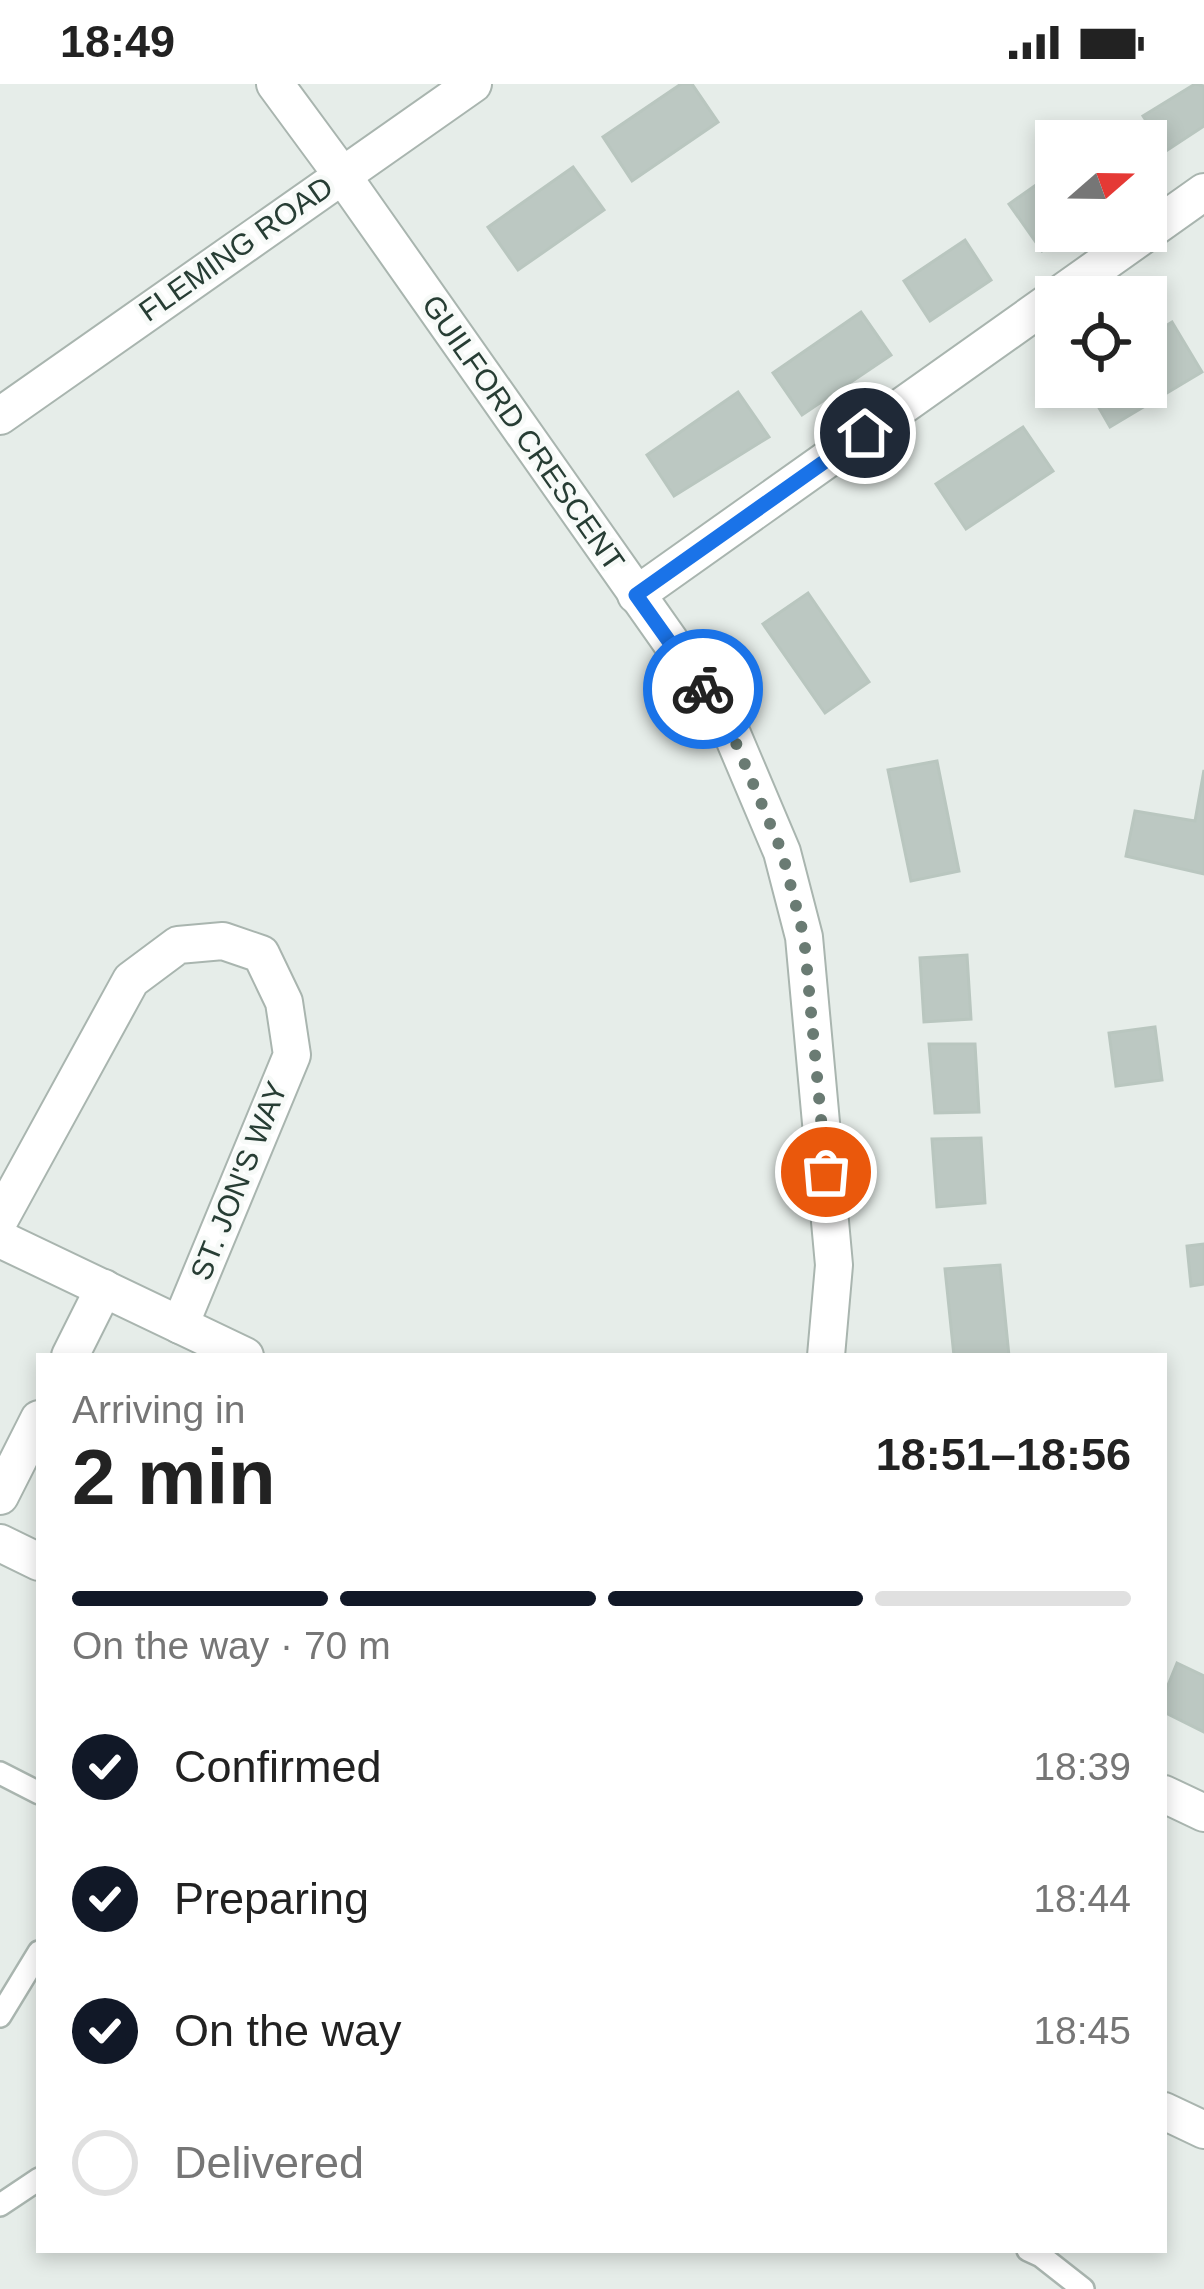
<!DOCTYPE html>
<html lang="en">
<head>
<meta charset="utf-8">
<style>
  :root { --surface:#fff; --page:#f6f6f6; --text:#222; --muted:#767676; --line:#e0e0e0; --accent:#111827 }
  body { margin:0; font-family:Helvetica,sans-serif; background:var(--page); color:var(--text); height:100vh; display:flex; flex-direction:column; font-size:45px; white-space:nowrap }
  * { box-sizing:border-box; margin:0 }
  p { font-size:39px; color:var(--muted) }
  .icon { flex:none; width:66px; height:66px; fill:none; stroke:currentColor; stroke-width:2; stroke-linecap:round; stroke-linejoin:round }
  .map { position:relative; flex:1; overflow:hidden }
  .panel { position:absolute; left:36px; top:1269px; width:1131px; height:900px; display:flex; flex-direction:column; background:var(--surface); border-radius:0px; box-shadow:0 6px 18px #0003 }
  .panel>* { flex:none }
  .needle { width:78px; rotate:70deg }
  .fabs { position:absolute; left:1035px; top:36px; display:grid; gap:24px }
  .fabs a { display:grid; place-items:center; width:132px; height:132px; border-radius:0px; background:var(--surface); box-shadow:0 6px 18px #0003; font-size:60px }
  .pin { position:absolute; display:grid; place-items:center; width:102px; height:102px; color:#fff; margin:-51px; border:6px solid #fff; border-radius:50%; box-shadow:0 3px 12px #0007 }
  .courier { position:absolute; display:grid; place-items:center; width:120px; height:120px; margin:-60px; border:9px solid #1a73e8; border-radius:50%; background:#fff; color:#222; box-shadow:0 3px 15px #0007 }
  .head em { font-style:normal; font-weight:600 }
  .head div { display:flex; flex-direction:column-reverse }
  .head { display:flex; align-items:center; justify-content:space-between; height:204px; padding:0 36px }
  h1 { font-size:78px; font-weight:600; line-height:90px }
  .bar { display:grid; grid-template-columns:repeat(4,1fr); gap:18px 12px; align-content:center; height:144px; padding:0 36px }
  .bar i { height:15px; border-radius:9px; background:var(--line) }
  .bar .on { background:var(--accent) }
  .bar p { grid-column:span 4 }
  ol { padding:0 36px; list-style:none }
  li { display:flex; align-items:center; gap:36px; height:132px }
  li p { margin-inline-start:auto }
  li .icon { padding:12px; border-radius:50%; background:var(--accent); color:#fff; stroke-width:4 }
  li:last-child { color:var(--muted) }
  li i { width:66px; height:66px; border:6px solid var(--line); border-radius:50% }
  .status { display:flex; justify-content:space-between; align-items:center; height:84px; padding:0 60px; background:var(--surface); direction:ltr }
  .status svg { height:33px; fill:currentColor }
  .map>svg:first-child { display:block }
  .building { fill:#bcc8c2; stroke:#b9c6bf; stroke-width:3 }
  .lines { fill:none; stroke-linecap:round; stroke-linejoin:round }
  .service-casing { stroke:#a9b5af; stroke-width:26 }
  .minor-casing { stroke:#a9b5af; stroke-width:40 }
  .tertiary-casing { stroke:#a9b5af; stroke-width:40 }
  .service { stroke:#fff; stroke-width:21 }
  .minor { stroke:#fff; stroke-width:36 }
  .tertiary { stroke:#fff; stroke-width:36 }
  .done { stroke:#6a7b73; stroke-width:12; stroke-dasharray:0 21.6 }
  .route { stroke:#1a73e8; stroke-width:15 }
  .labels { text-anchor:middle; stroke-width:9; stroke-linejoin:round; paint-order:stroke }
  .street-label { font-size:30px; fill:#273d34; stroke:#f7faf8 }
</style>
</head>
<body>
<div class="status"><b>18:49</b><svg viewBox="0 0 49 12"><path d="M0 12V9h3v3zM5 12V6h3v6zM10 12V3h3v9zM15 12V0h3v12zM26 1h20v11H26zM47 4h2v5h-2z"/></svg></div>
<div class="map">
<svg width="1204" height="2205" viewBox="0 0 1204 2205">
  <rect width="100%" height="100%" fill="#e6ede9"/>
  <g class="building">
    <path d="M681 0H692L718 38 632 97 603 53Z"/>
    <path d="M1195 0 1204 2V42L1166 67 1143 32Z"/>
    <path d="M573 83 604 126 518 186 488 143Z"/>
    <path d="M1056 87V147H1070L1042 167 1009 120Z"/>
    <path d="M965 156 991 196 930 237 904 197Z"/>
    <path d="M861 228 891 271 802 331 773 289Z"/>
    <path d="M1172 238 1202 288 1110 343 1087 303H1146V254Z"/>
    <path d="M738 308 769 353 674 412 647 371Z"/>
    <path d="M1023 343 1053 387 966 445 936 400Z"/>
    <path d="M808 509 869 598 825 629 763 540Z"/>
    <path d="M937 677 959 787 911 797 888 686Z"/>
    <path d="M1204 686V790L1126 772 1135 727 1195 737Z"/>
    <path d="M967 871 971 935 924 938 920 874Z"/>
    <path d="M1155 943 1162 996 1116 1002 1109 949Z"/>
    <path d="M929 960H975L979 1028 935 1029Z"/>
    <path d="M981 1054 985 1119 937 1123 932 1055Z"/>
    <path d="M1204 1160V1200L1191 1202 1187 1162Z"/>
    <path d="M1000 1181 1009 1272H954L945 1185Z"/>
    <path d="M1177 1579 1204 1592V1648L1164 1628V1611Z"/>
  </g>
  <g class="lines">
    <defs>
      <g id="service">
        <path d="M0 1689 39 1709"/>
        <path d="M0 1932 39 1868"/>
        <path d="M0 2121 39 2095"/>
        <path d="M1028 2166 1041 2172 1083 2205"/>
      </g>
      <g id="minor">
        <path d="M275 0 342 91 727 638 782 768 804 853 834 1181 826 1272"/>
        <path d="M1056 213 1204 108"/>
        <path d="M0 332 473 0"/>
        <path d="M636 511 1056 213"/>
        <path d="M0 1135 131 896 178 861 223 857 261 870 284 918 292 971 180 1241"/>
        <path d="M0 1155 245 1272"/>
        <path d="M70 1272 104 1204"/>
        <path d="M0 1412 39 1335"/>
        <path d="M1164 1710 1204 1729"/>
      </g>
      <g id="tertiary">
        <path d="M0 1459 39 1478"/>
        <path d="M1164 2027 1204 2046"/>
      </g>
    </defs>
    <use href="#service" class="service-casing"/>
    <use href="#minor" class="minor-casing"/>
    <use href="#tertiary" class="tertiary-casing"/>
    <use href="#service" class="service"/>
    <use href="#minor" class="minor"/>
    <use href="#tertiary" class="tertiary"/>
  </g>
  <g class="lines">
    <path class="done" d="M703 605 727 638 782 768 804 853 826 1088"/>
    <path class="route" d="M703 605 636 511 865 349"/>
  </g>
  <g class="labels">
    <g class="street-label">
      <text transform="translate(236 165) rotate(-35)" y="10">FLEMING ROAD</text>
      <text transform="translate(523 349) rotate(55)" y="10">GUILFORD CRESCENT</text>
      <text transform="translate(239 1097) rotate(-68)" y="10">ST. JON'S WAY</text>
    </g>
  </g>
</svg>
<div class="fabs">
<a><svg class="needle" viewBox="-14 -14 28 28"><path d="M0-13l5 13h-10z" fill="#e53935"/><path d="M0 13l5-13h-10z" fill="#767676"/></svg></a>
<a><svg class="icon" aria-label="locate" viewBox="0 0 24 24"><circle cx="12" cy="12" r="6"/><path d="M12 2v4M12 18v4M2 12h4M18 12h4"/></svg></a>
</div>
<div class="pin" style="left:826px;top:1088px;background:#ea580c"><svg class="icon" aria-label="bag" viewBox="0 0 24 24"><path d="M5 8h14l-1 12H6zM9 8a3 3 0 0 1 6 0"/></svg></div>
<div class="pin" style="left:865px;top:349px;background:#1f2937"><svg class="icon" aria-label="home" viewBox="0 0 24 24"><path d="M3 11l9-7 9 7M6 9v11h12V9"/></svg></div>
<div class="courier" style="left:703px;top:605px"><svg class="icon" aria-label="bike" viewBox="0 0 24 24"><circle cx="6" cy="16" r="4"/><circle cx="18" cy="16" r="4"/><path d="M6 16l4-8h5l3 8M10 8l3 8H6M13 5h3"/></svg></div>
<section class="panel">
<div class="head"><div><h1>2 min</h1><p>Arriving in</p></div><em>18:51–18:56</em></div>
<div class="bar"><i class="on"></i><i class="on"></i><i class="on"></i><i></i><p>On the way · 70 m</p></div>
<ol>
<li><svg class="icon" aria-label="check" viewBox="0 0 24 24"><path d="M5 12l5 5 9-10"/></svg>Confirmed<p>18:39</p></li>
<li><svg class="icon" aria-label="check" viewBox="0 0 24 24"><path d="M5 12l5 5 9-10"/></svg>Preparing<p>18:44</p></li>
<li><svg class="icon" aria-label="check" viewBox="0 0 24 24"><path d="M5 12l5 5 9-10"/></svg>On the way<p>18:45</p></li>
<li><i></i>Delivered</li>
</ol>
</section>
</div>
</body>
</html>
